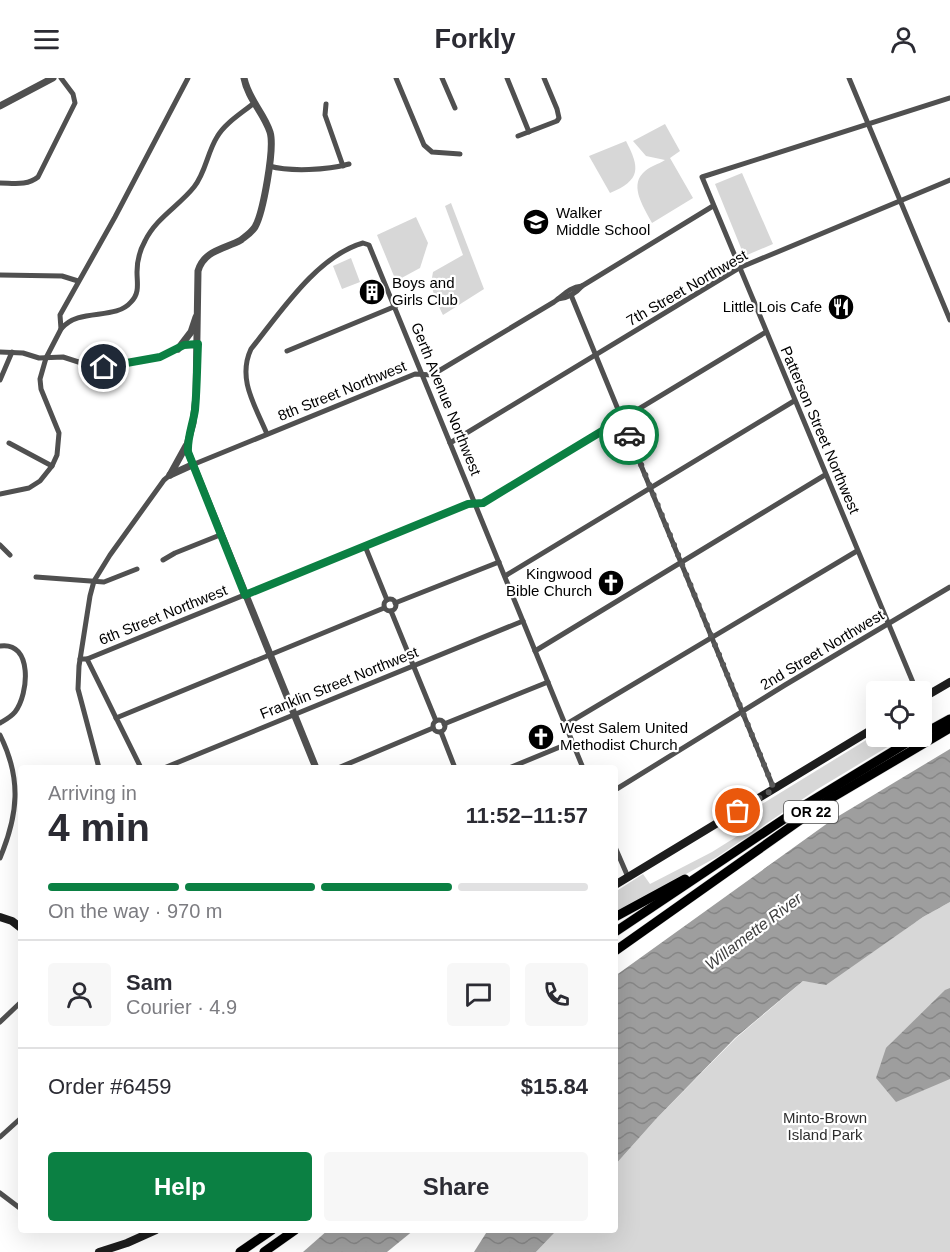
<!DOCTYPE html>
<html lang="en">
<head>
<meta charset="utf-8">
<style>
  :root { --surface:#fff; --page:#f7f7f7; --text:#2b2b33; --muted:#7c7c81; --line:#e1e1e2; --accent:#0b8043 }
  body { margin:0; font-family:Helvetica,sans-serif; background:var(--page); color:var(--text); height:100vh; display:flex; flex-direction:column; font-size:22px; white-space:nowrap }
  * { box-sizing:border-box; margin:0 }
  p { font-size:20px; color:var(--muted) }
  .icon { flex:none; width:33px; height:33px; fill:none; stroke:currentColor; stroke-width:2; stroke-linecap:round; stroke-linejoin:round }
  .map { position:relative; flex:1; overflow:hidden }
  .details { position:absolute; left:18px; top:687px; width:600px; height:468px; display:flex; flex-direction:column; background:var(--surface); border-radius:6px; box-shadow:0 6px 24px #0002 }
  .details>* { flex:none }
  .fabs { position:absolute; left:866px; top:603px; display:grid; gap:12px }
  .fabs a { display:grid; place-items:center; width:66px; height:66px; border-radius:6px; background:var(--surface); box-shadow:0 6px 24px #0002; font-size:30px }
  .pin { position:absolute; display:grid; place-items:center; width:51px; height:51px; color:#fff; margin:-26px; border:3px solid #fff; border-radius:50%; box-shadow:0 2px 6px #0007 }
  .courier { position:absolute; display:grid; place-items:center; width:60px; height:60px; margin:-30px; border:4px solid #0b8043; border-radius:50%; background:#fff; color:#222; box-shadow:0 2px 8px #0007 }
  .head em { font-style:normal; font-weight:700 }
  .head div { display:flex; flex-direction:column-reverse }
  .head { display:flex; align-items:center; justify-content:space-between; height:102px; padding:0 30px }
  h1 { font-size:39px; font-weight:700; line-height:45px }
  .bar { display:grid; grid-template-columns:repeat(4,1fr); gap:9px 6px; align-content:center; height:72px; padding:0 30px }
  .bar i { height:8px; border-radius:4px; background:var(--line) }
  .bar .selected { background:var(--accent) }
  .bar p { grid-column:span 4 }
  .line { display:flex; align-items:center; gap:15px; padding:0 30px; border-top:2px solid var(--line) }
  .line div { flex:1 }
  .round { display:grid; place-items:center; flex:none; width:63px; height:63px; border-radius:6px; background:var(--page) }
  .cta { display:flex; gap:12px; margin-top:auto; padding:12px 30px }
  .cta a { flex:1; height:69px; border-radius:6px; background:var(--accent); color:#fff; font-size:24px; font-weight:700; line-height:69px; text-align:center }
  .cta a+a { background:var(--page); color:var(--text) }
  header { display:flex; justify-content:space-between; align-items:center; height:78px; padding:0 30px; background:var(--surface); font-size:27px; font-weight:700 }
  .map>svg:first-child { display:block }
  .green { fill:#d7d7d7 }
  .water { fill:url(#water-waves) }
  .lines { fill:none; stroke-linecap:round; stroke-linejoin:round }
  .trunk-casing { stroke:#dbdbdb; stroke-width:10 }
  .minor { stroke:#505050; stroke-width:5 }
  .tertiary { stroke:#505050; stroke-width:7 }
  .secondary { stroke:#1d1d1d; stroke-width:8 }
  .trunk { stroke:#000; stroke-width:9 }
  .done { stroke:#595959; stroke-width:6; stroke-dasharray:0 10.8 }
  .route { stroke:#0b8043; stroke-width:8 }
  .labels { text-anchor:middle; stroke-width:4.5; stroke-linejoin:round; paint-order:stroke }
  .shield { fill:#fff; stroke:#4c4c4c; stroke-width:1.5 }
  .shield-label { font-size:14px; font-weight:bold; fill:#000 }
  .poi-label { font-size:15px; fill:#000; stroke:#fff; text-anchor:start }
  .street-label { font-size:15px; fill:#000; stroke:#fff }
  .park-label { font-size:15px; fill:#2e2e2e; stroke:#fff }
  .water-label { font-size:16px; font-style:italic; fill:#3f3f3f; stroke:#fff }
</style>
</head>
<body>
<header><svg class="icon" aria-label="menu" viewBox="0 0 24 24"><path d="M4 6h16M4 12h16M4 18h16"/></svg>Forkly<svg class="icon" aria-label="person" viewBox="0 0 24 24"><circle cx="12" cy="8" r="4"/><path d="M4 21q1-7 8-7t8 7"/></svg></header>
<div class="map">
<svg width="950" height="1174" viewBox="0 0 950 1174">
  <defs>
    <pattern id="water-waves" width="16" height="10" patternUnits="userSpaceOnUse" patternTransform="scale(1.5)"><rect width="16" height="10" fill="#9e9e9e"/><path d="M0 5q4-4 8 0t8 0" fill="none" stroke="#868686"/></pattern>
  </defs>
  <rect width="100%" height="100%" fill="#fff"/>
  <g class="green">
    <path d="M665 46 680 73 670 80 693 120 652 145C645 131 629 109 643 95 648 89 659 86 665 82L646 78 633 63Z"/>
    <path d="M626 63C640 90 641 102 610 115L589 78Z"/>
    <path d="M742 95 773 166 747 177 743 175 715 106Z"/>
    <path d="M451 125 484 211 443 237C436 222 429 211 433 194L463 177 445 128Z"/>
    <path d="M416 139 428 165 420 190 396 203 377 157Z"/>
    <path d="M351 180 360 204 342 211 333 188Z"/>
    <path d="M876 656V658L904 659 816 712 717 779 615 835V814L643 796 650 806 712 774 755 747 758 741 754 731Z"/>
    <path d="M950 824V1174H536L557 1152H615V1087L656 1041 736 960 803 903 826 906 923 839Z"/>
  </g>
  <g class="water">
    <path d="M950 671V824L923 839 826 907 803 903 735 960 656 1041 615 1087V898L832 742Z"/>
    <path d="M950 910V1001L896 1024 876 1000 886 970 945 912Z"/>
    <path d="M328 1152H414L387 1174H303Z"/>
    <path d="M488 1152H557L536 1174H474Z"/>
  </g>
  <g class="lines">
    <defs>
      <g id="trunk">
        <path d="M921 657 950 641"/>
        <path d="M615 839 685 801"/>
        <path d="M615 854 808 725 918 658"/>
        <path d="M615 873 830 721 950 650"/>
        <path d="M240 1174 272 1152"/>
        <path d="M264 1174 295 1152"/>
      </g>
    </defs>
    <use href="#trunk" class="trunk-casing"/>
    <g class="minor">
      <path d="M396 0 424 67 432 74 460 76"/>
      <path d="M442 0 455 30"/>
      <path d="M507 0 529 54"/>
      <path d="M849 0 950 242"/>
      <path d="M326 26 325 37 343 88"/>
      <path d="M518 58 557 43 559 40 557 31 544 0"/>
      <path d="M269 88C291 94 327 92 349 86"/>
      <path d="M0 105C13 105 27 108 38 99L75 25 73 16 61 0"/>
      <path d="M0 197 62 198 78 203"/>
      <path d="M571 217 774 711"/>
      <path d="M558 221C568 220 576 215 582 208"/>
      <path d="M61 251C79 229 115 243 131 224 140 215 137 205 137 194 137 183 140 172 145 163 156 140 179 128 194 109 206 94 207 75 217 59 225 45 242 35 254 25"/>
      <path d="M287 273 396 228"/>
      <path d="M0 274 23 275 39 280 63 279 97 290 160 279 184 267 198 266"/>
      <path d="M0 302 12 274"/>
      <path d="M267 356C255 327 237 301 251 271 280 235 317 178 363 165L369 167 583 690"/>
      <path d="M9 365 52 388"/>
      <path d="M450 365 739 190 950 102"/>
      <path d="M192 387 415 296 432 297 554 224C563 218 569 209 582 208L713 128"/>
      <path d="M0 416 29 410 40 403 52 388 57 377 59 355 41 311 40 301 46 280 61 251 60 237 115 139 188 0"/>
      <path d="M0 467 10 477"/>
      <path d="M365 468 387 522"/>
      <path d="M163 482 175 475 220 457"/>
      <path d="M505 498 794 323"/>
      <path d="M36 499 104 504 137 491"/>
      <circle cx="390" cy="527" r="6"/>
      <path d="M395 525 499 484"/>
      <path d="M391 533 436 643"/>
      <path d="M0 568C33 563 29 616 15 634 11 639 5 642 0 645"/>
      <path d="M535 573 825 397"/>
      <path d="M80 581H87L468 426 483 425 766 254"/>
      <path d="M87 581 141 690"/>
      <path d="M917 614 702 99 950 20"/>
      <path d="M116 640 384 530"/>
      <circle cx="439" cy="648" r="6"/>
      <path d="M444 646 548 604"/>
      <path d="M565 647 857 473"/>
      <path d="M441 654 455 690"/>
      <path d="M0 657C22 701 18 737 0 780"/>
      <path d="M99 690 78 611 79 588 90 518 94 503 110 477 164 402 170 397"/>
      <path d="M164 690 523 543"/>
      <path d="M338 690 433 650"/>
      <path d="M509 690 572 664"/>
      <path d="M615 712 785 607 950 509"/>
      <path d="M615 769 628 799"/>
      <path d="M0 944 21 924"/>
      <path d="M0 1059 21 1040"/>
      <path d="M0 1115 21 1131"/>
    </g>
    <g class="tertiary">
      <path d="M244 0C248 21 264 35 270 54 275 70 263 135 255 149 251 155 246 158 241 162 225 171 204 172 198 193L196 318 193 345 187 367 188 374 316 690"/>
      <path d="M0 28 53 0"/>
      <path d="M178 271 191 254 196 239"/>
      <path d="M170 397 186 368"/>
      <path d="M170 397 192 387"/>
    </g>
    <g class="secondary">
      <path d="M921 621 950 604"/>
      <path d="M615 807 876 649"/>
      <path d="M0 839 12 843 21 850"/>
      <path d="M99 1174 127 1165 156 1152"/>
    </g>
    <use href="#trunk" class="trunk"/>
  </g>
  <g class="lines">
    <path class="done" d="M629 357 774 711 738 733"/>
    <path class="route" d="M104 289 160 279 184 267 198 266C197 288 197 310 195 332 193 346 187 360 188 374L245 517 468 426 483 425 622 341 629 357"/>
  </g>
  <defs>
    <symbol id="school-disc" viewBox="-11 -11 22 22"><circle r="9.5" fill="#000" stroke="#fff"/><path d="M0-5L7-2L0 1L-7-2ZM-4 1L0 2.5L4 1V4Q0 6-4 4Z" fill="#fff"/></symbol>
    <symbol id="building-disc" viewBox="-11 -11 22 22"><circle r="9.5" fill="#000" stroke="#fff"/><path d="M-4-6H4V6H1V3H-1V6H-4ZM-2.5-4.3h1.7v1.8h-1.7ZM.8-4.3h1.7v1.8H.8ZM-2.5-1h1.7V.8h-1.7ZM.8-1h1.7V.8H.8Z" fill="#fff"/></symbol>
    <symbol id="restaurant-disc" viewBox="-11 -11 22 22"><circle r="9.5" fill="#000" stroke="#fff"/><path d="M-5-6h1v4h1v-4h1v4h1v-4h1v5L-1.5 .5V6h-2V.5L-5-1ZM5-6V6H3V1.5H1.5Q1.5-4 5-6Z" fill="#fff"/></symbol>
    <symbol id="church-disc" viewBox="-11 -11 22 22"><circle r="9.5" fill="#000" stroke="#fff"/><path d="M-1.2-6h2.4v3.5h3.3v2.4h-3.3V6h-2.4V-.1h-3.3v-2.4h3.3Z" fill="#fff"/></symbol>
  </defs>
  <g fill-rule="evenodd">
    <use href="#school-disc" x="521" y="129" width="30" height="30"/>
    <use href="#building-disc" x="357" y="199" width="30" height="30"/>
    <use href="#restaurant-disc" x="826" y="214" width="30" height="30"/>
    <use href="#church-disc" x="596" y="490" width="30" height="30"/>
    <use href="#church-disc" x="526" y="644" width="30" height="30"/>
  </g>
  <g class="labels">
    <rect class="shield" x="784" y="723" width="54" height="22" rx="4.5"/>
    <g class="shield-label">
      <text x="811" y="739">OR 22</text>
    </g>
    <g class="poi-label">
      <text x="556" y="140">Walker<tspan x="556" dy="17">Middle School</tspan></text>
      <text x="392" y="210">Boys and<tspan x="392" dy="17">Girls Club</tspan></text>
      <text x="822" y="234" text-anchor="end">Little Lois Cafe</text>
      <text x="592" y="501" text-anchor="end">Kingwood<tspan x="592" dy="17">Bible Church</tspan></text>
      <text x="560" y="655">West Salem United<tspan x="560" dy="17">Methodist Church</tspan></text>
    </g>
    <g class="street-label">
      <text transform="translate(687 210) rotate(-30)" y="5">7th Street Northwest</text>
      <text transform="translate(342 313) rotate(-22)" y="5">8th Street Northwest</text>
      <text transform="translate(446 321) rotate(68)" y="5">Gerth Avenue Northwest</text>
      <text transform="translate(820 352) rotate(67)" y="5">Patterson Street Northwest</text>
      <text transform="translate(163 537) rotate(-22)" y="5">6th Street Northwest</text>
      <text transform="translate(822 572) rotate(-31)" y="5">2nd Street Northwest</text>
      <text transform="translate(339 605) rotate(-22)" y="5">Franklin Street Northwest</text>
    </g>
    <g class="park-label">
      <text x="825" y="1045">Minto-Brown<tspan x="825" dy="17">Island Park</tspan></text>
    </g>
    <g class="water-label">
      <text transform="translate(753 853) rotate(-37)" y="6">Willamette River</text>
    </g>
  </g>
</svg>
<div class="fabs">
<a><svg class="icon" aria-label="locate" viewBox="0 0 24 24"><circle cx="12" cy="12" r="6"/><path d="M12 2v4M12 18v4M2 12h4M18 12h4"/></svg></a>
</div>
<div class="pin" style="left:738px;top:733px;background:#ea580c"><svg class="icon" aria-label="bag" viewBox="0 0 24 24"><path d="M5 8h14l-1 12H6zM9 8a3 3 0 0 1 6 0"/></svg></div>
<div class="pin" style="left:104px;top:289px;background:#1f2937"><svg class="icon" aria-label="home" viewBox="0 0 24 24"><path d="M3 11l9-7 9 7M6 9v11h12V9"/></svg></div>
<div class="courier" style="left:629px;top:357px"><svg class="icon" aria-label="car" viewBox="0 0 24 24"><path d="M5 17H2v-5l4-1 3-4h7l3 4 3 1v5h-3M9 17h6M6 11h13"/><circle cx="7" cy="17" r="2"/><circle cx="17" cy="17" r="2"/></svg></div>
<section class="details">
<div class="head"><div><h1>4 min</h1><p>Arriving in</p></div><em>11:52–11:57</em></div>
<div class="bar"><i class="selected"></i><i class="selected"></i><i class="selected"></i><i></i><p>On the way · 970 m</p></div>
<div class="line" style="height:108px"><a class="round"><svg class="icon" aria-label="person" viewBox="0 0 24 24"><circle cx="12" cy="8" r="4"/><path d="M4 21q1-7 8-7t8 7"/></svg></a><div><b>Sam</b><p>Courier · 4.9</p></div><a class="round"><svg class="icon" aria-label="chat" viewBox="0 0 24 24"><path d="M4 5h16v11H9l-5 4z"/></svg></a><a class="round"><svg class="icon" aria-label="phone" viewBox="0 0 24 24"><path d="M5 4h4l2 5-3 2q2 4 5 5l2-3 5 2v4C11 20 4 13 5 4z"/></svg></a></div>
<div class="line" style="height:78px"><div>Order #6459</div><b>$15.84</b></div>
<div class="cta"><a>Help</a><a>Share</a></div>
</section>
</div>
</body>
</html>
